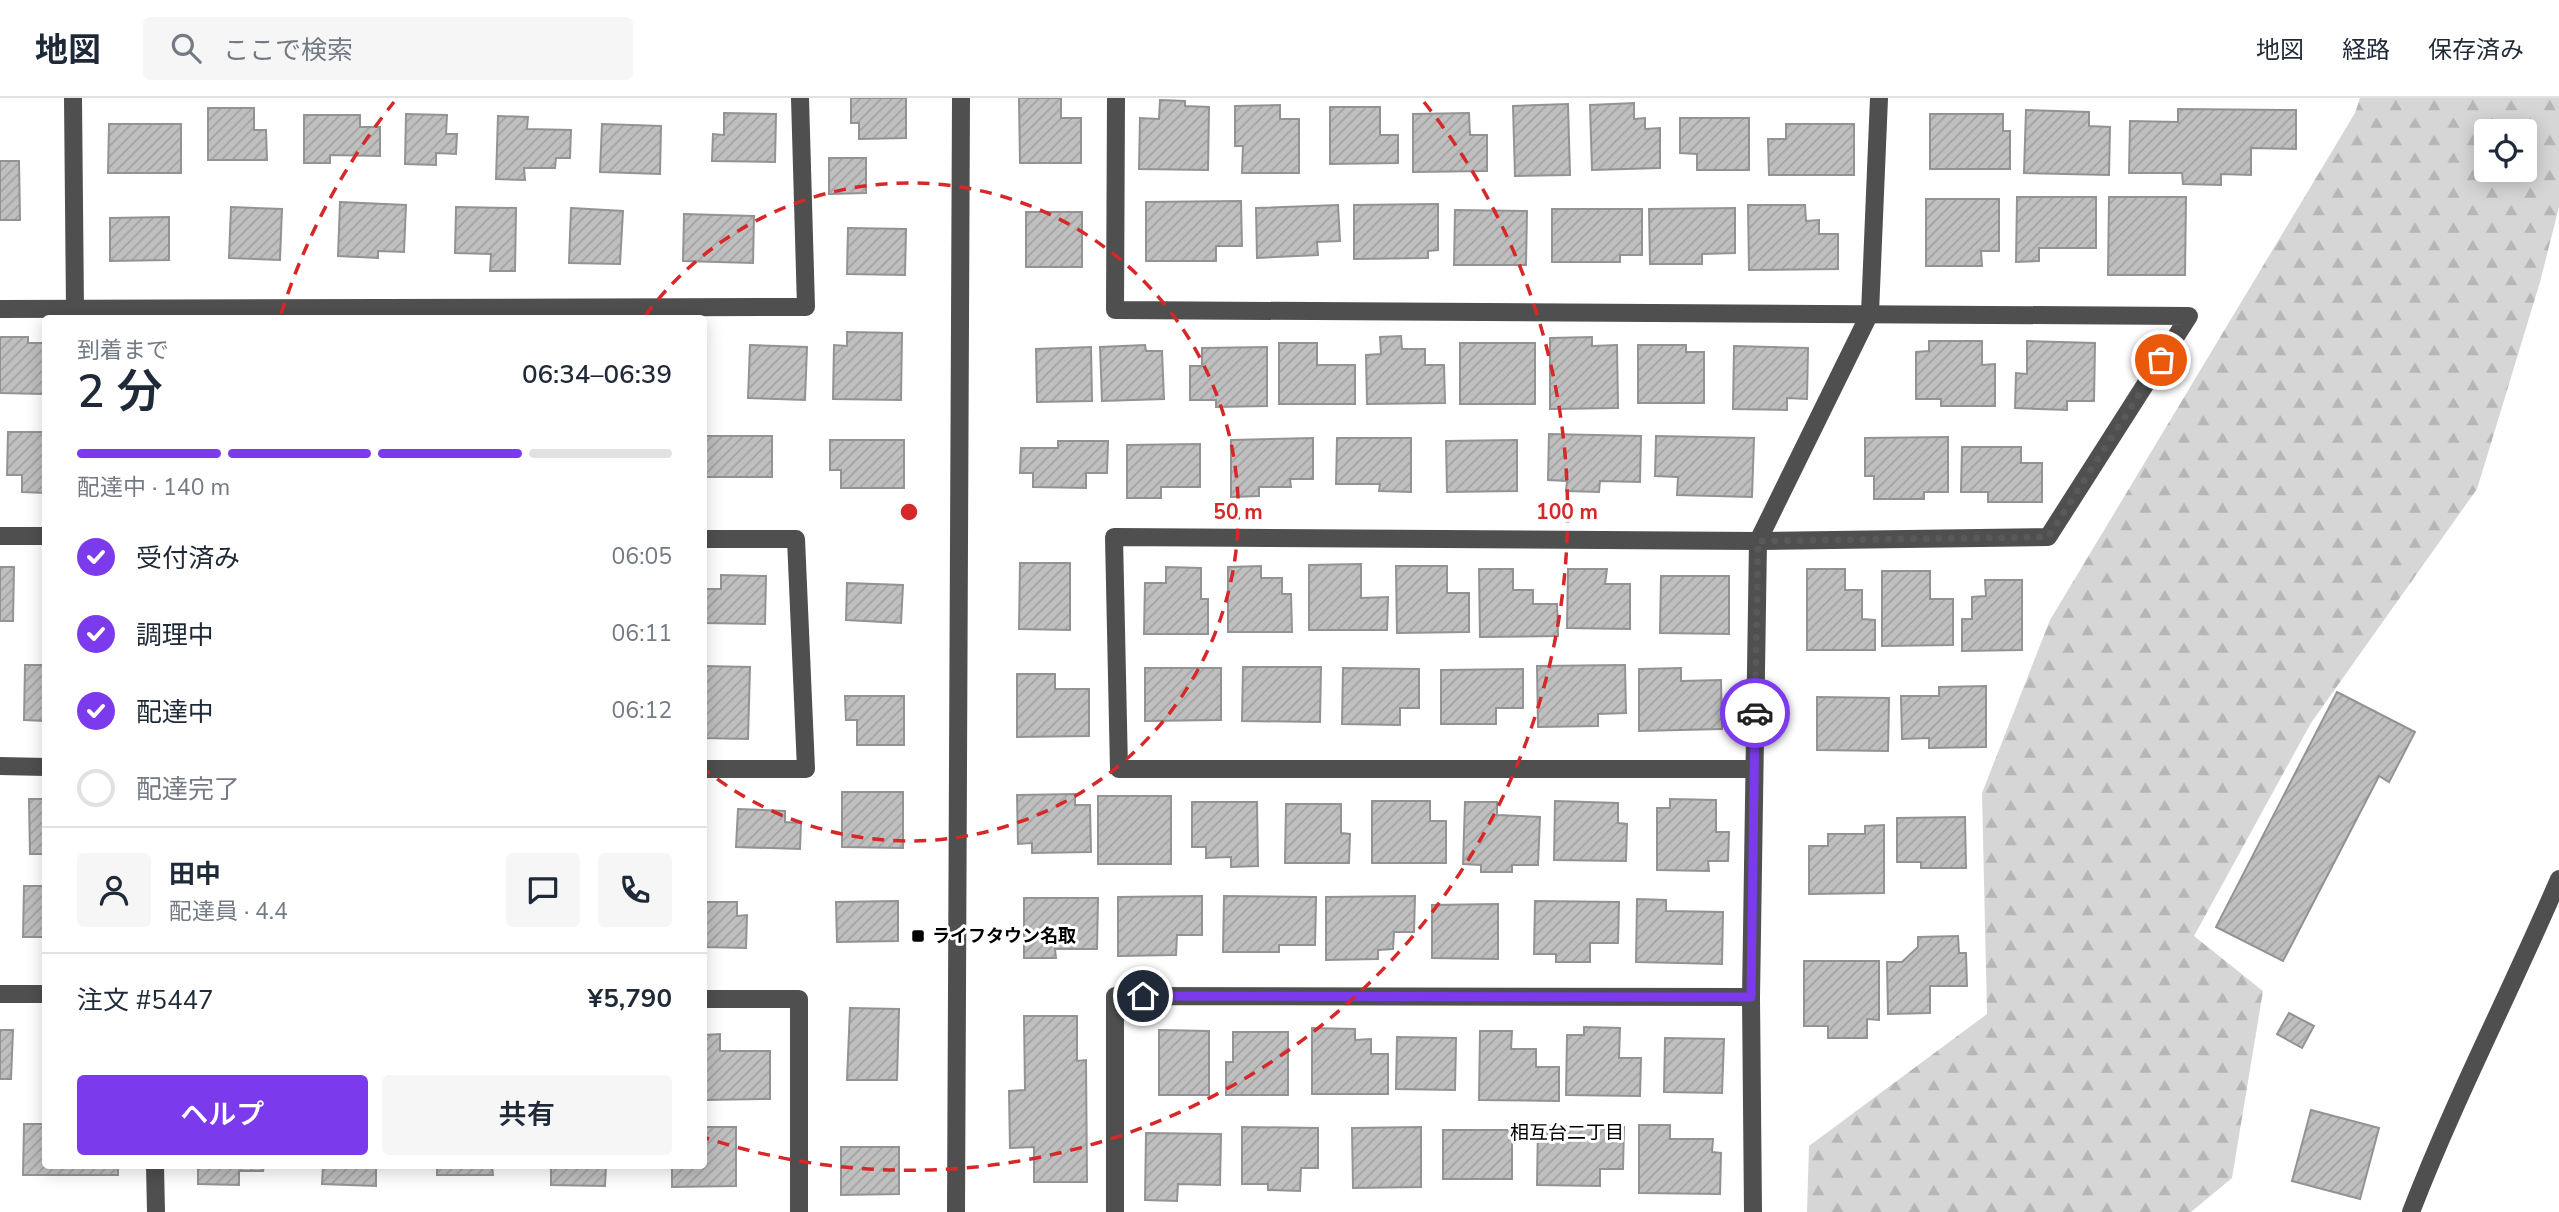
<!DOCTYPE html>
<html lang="ja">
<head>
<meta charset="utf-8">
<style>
  :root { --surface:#fff; --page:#f6f6f7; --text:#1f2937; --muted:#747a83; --line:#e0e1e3; --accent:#7c3aed }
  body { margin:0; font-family:"Nunito Sans","Noto Sans JP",sans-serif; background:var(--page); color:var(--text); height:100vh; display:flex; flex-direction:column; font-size:26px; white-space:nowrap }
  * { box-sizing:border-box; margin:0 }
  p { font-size:23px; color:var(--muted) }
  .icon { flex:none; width:38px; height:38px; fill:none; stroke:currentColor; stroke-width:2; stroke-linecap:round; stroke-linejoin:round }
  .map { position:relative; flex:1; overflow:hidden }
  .drawer { position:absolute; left:42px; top:217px; width:665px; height:854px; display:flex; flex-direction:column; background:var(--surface); border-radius:7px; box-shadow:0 4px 18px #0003 }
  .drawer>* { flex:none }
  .buttons { position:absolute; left:2474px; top:21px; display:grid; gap:14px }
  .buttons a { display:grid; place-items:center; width:63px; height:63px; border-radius:7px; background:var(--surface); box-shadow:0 4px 18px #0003; font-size:35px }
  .pin { position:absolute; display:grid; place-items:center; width:60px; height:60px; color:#fff; margin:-30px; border:4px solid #fff; border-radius:50%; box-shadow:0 2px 7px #0007 }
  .courier { position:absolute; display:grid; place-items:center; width:70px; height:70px; margin:-35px; border:5px solid #7c3aed; border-radius:50%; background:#fff; color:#222; box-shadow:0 2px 9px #0007 }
  .headline em { font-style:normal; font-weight:600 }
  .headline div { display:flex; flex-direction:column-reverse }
  .headline { display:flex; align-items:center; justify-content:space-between; height:119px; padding:0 35px }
  h1 { font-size:46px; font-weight:600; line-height:52px }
  .bar { display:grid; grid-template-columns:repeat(4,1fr); gap:10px 7px; align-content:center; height:84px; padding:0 35px }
  .bar i { height:9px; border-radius:5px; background:var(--line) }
  .bar .current { background:var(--accent) }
  .bar p { grid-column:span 4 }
  .line { display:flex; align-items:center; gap:18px; padding:0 35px; border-top:2px solid var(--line) }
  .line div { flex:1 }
  .round { display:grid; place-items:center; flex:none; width:74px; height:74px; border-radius:7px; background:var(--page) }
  ol { padding:0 35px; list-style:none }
  li { display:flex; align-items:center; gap:21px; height:77px }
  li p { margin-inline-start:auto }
  li .icon { padding:7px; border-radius:50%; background:var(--accent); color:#fff; stroke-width:4 }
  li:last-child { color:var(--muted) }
  li i { width:38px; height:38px; border:4px solid var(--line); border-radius:50% }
  .cta { display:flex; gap:14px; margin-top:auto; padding:14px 35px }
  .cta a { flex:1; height:80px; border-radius:7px; background:var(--accent); color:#fff; font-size:28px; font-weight:600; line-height:80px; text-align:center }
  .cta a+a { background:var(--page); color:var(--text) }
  header { display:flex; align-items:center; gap:42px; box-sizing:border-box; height:98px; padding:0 35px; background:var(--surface); border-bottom:2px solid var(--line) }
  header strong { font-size:33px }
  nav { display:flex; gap:38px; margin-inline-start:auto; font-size:24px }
  .search { width:490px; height:63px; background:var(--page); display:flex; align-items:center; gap:18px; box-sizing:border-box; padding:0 24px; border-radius:7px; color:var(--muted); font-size:26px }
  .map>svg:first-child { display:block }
  .forest { fill:url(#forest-firs); fill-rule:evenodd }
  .building { fill:url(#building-hatch); stroke:#939393; stroke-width:2 }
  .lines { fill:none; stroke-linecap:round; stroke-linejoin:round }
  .minor { stroke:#4f4f4f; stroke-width:18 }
  .done { stroke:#595959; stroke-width:7; stroke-dasharray:0 12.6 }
  .route { stroke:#7c3aed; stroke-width:9 }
  .ring { fill:none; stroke:#d62828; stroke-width:3.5; stroke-dasharray:12 9 }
  .poi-dot { fill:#000; stroke:#fff; stroke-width:2.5 }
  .labels { text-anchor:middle; stroke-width:6; stroke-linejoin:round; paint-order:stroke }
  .poi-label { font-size:18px; font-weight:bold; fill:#000; stroke:#fff; text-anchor:start }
  .neighbourhood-label { font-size:19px; fill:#000; stroke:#fff }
  .centre { fill:#d62828; stroke:#fff; stroke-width:3.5 }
  .ring-label { font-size:21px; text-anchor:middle; font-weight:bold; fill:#d62828; stroke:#fff; stroke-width:6; stroke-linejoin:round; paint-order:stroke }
</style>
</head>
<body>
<header>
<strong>地図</strong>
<div class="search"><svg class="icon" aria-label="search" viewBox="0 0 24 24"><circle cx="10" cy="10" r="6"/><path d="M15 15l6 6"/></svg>ここで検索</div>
<nav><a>地図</a><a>経路</a><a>保存済み</a></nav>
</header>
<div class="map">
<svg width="2559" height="1114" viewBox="0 0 2559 1114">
  <defs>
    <pattern id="forest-firs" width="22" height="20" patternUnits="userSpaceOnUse" patternTransform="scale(1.75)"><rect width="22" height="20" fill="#d6d6d6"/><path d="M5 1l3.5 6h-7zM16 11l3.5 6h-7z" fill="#b6b6b6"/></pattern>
    <pattern id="building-hatch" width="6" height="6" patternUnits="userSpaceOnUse" patternTransform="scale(1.75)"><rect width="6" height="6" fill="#bfbfbf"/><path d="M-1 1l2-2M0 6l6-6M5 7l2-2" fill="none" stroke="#a2a2a2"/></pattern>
  </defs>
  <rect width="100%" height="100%" fill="#fff"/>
  <path class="forest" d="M2360 0H2559V109L2540 184 2477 391 2311 625 2194 838 2263 893 2232 1080 2191 1114H1807L1809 1048 1987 916 1982 695 2050 522 2355 15ZM2487 33H2525V72H2487Z"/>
  <g class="building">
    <path d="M851 0H906V40L859 41V25H851Z"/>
    <path d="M1019 0H1061V20H1081V65H1020Z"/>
    <path d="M1160 2 1185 3V8L1209 9 1208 72 1139 71 1140 20 1159 21Z"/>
    <path d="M1634 5V21L1645 20V31L1660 30V70L1592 72 1590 7Z"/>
    <path d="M1568 6 1570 77 1515 78 1513 8Z"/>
    <path d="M1280 7V21H1299V75H1242L1243 48H1235V8Z"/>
    <path d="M1330 9H1380V37H1398V65L1330 66Z"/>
    <path d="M208 10H254V32H266L267 62H208Z"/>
    <path d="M2178 11 2296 12V51L2251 50V77L2221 76V87L2183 86 2182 75H2129L2130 23 2178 24Z"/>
    <path d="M2026 12 2089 14V28L2110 29 2109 77 2024 75Z"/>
    <path d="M724 15 776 16 775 64 712 63 713 36 724 37Z"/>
    <path d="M1469 15 1470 37H1487V73L1413 74V16Z"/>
    <path d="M406 16 447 17 446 36H457L456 56 436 55V67L405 66Z"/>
    <path d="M1930 16H2003V33H2010V71H1930Z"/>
    <path d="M304 17H360V29H380V58L330 57V65H304Z"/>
    <path d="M498 18 528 19 527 31 571 32 570 60H556L555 70H524L525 82 496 81Z"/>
    <path d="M1680 20H1749V72H1697V56L1680 55Z"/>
    <path d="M109 26H181V75H108Z"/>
    <path d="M602 26 661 28 660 76 600 74Z"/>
    <path d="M1786 26H1854V77H1769L1768 41H1786Z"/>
    <path d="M829 60H866V95L829 96Z"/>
    <path d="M0 63H19L20 122H0Z"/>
    <path d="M2017 99H2096V150H2039V163L2016 164Z"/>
    <path d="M2109 99H2186L2185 177H2108Z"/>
    <path d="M1926 101H1999V153H1981L1982 168H1926Z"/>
    <path d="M1241 103 1242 148H1216V163H1146V104Z"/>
    <path d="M340 104 406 107 404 154 378 153V160L338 158Z"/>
    <path d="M1438 106V152L1428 153V160L1354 161V107Z"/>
    <path d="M1338 107 1340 143 1317 144 1318 157 1257 160 1256 110Z"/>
    <path d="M1748 107H1805L1806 123 1819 122V136H1838V171L1749 172Z"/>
    <path d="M231 109 282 111 280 162 229 160Z"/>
    <path d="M456 109 516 110 515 173H490L491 156 455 155Z"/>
    <path d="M571 110 623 113 620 166 569 165Z"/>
    <path d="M1735 110V155L1702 156V166H1650L1649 111Z"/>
    <path d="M1552 111H1642V157H1620V164H1552Z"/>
    <path d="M1455 112 1527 113 1526 167H1454Z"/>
    <rect x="1026" y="114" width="56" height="55"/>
    <path d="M684 116 754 118 753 165 683 163Z"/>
    <path d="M169 119V162L110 163V120Z"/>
    <path d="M848 130 906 131 905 177 847 176Z"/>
    <path d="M847 234 902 235 901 302 833 301 834 247 847 248Z"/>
    <path d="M1401 238 1402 251H1425V267H1444L1445 305 1367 306 1366 257 1381 256 1380 239Z"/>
    <path d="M0 239H28V245H43V296L0 295Z"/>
    <path d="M1592 239V248L1617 247 1618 310 1550 311V240Z"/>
    <path d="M1929 243H1982V267L1995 266V308H1941V301H1916V254L1929 253Z"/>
    <path d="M2027 243 2095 245 2094 303H2067V312L2015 310 2016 275 2027 276Z"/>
    <path d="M1279 245H1317V267H1355V306H1279Z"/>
    <rect x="1460" y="245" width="75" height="61"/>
    <path d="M750 247 807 249 805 302 748 300Z"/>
    <path d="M1145 247 1146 253H1162L1164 301 1102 303 1100 249Z"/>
    <path d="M1638 247H1686V254H1704V305H1638Z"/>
    <path d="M1734 248 1808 250 1807 301 1787 300V312L1733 311Z"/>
    <path d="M1091 249 1092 303 1037 304 1036 251Z"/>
    <path d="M1267 249V308L1216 309V302H1190V268H1202V250Z"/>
    <path d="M8 334H46V395L22 394V377H7Z"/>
    <path d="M1549 336 1641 338 1640 384 1600 383 1599 394 1566 393 1567 383 1548 382Z"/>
    <rect x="704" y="338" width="68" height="41"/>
    <path d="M1656 338 1754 340 1752 399 1677 397 1678 379 1655 378Z"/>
    <path d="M1948 339V394H1924V401H1874V378H1865V340Z"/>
    <path d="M1313 340V381H1290L1291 389H1259V398L1231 399V342Z"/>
    <path d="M1337 340H1411V394L1379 393 1380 386H1336Z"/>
    <path d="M830 342H904V390H841V372H830Z"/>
    <path d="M1517 342V393L1447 394 1446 343Z"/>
    <path d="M1058 343H1108L1107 375H1086V390L1033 389V375H1020L1021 350H1058Z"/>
    <path d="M1200 346V389H1161V400H1127V347Z"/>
    <path d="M1962 349H2021V365H2042V404H1988V394H1961Z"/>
    <path d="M1020 465H1070V532L1019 531Z"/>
    <path d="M1361 466V500L1388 499 1387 532H1309V467Z"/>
    <path d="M1261 468V480H1282V496H1291L1292 534H1228V469Z"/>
    <path d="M1396 468H1447V495H1469V534L1397 535Z"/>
    <path d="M0 469H14L13 523H0Z"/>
    <path d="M1166 469 1201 470V501H1208V536H1144L1145 485H1166Z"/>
    <path d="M1479 471H1513V492H1533V506H1557L1558 538 1480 539Z"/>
    <path d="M1568 471H1607L1605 486H1630V531L1567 530Z"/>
    <path d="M1807 471H1845V492H1862V521L1875 522V552H1807Z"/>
    <path d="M1882 473H1930V501H1953V547L1882 548Z"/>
    <path d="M44 476H46V526L43 525Z"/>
    <path d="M721 477 766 478 765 526 704 525V491H721Z"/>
    <path d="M1661 478H1729V536L1660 535Z"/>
    <path d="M1985 482H2022V552L1962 553V521H1972V499L1986 498Z"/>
    <path d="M847 485 903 487 901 525 846 522Z"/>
    <path d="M25 567H46V623L24 622Z"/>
    <path d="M1625 567 1626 615 1598 616V628L1538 629 1537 568Z"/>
    <path d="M704 568 750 569 748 641 704 640Z"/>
    <path d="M1243 569H1321L1320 624 1242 623Z"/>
    <path d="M1145 570H1221V622L1145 623Z"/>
    <path d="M1343 570 1419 571V610H1400V627L1342 626Z"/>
    <path d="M1681 570V583L1721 582 1722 631 1639 633V571Z"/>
    <path d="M1523 571V610H1496V626H1441V572Z"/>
    <path d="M1017 576H1055V591H1089V638L1017 639Z"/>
    <path d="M1986 588V649L1929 650V640L1902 641 1901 598H1939V589Z"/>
    <path d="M2337 594 2415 634 2389 684 2379 678 2283 863 2216 829Z"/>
    <path d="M845 598H904V647H857V622H846Z"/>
    <path d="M1817 599 1889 600 1888 653 1817 652Z"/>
    <path d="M842 694H903V750L842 749Z"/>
    <path d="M1075 696V707H1090L1091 754 1032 755V745L1018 746 1017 697Z"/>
    <rect x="1098" y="698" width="73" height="68"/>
    <path d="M29 701H46V756H30Z"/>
    <path d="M1670 701 1716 702V734H1729L1728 763H1708L1709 773 1657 772V710H1670Z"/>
    <path d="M1372 703H1430V723H1446V765H1372Z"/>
    <path d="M1555 703 1618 705V725L1627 726 1626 763 1554 762Z"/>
    <path d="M1192 704H1257L1258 768 1231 769V759L1206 760V749H1192Z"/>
    <path d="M1465 704H1497V717L1540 719 1538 767H1512V774H1481V767L1463 766Z"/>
    <path d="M1286 706H1341V735L1350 736 1349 765H1285Z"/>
    <path d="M738 711 785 713V724L801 725 800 751 736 749Z"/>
    <path d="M1965 719 1966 770H1921V764H1897V720Z"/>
    <path d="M1884 727V795L1809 796V748H1828V736H1865V728Z"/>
    <path d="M24 788H46V839H23Z"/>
    <path d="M1202 798V837H1177L1176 857 1118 858V799Z"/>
    <path d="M1224 798 1316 799 1315 847H1279V854H1223Z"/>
    <path d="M1415 798 1414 834H1394L1393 851 1378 852V861L1326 862V799Z"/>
    <path d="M1024 800H1098L1097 851H1055L1056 860H1024Z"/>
    <path d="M1637 801 1666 802V813L1723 814 1722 866 1636 864Z"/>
    <path d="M898 803V843L837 844 836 804Z"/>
    <path d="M1535 803 1619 804 1618 845H1590V864H1556V856H1534Z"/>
    <path d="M704 804H737V818L747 817 746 850 704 849Z"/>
    <path d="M1498 806V861L1432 860V807Z"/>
    <path d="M1958 838 1959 855H1966L1967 888H1930V915L1888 916 1887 864H1902L1918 849V839Z"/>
    <path d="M1804 863H1879V922L1867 921V940H1828V928H1804Z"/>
    <path d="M850 910 899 911 897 982H847Z"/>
    <path d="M2289 915 2314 928 2302 950 2277 936Z"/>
    <path d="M1024 918H1077V963L1086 962 1087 1084H1034V1049L1010 1050 1009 993 1025 992Z"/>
    <path d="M1584 929 1620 930 1619 960H1641L1640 998 1566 997 1567 937H1584Z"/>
    <path d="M1312 930 1355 931V942L1371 941V956H1388V996H1312Z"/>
    <path d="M0 932H13L11 981H0Z"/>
    <path d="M1159 932 1209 933V997H1159Z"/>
    <path d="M1480 933H1512L1511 951H1536V969H1559V1003L1479 1002Z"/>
    <path d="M1233 934H1288V997H1226V964H1233Z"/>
    <path d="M720 936V953H770V1001L704 1002V937Z"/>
    <path d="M1397 939 1456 940 1455 992 1396 991Z"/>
    <path d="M1665 940 1724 941 1722 995 1664 994Z"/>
    <path d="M2311 1012 2379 1030 2360 1101 2292 1083Z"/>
    <path d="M24 1026H46V1068H118V1077H23Z"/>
    <path d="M1639 1027H1670V1041H1713L1712 1054 1721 1055 1720 1096 1639 1095Z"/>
    <path d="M1538 1028 1624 1029 1623 1071H1600V1088L1537 1087Z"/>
    <path d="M704 1029H736V1088L672 1089V1068H704Z"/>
    <path d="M1242 1029 1318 1030V1070H1301L1300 1093 1268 1092V1086H1242Z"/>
    <path d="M1421 1029V1089L1353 1090 1352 1030Z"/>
    <rect x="1443" y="1032" width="69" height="49"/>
    <path d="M1146 1035 1221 1036 1220 1087 1178 1086 1177 1103 1145 1102Z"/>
    <path d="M841 1049H899V1096L841 1097Z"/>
    <path d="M198 1068H264L263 1073H239V1087L198 1086Z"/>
    <path d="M323 1068H376V1088L322 1086Z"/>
    <path d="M437 1068H492L493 1077H437Z"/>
    <path d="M551 1068H606L605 1088 551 1087Z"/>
  </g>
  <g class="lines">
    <g class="minor">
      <path d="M73 0 75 212 78 220"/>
      <path d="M1116 0 1115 212 2189 218 2048 439 1758 443 1114 439 1119 671H1754"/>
      <path d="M0 211 806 209 800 0"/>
      <path d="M0 438H46"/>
      <path d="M704 441H796L806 671H704"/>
      <path d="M0 668 46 669"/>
      <path d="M0 896H46"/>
      <path d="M704 901H799V1114"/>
      <path d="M155 1068 156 1114"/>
      <path d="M956 1114 961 0"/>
      <path d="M1115 1114V898L1751 899"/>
      <path d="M1753 1114 1751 899 1758 443 1870 215 1879 0"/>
      <path d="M2411 1114C2455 1000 2511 893 2559 781"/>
    </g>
  </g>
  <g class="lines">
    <path class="done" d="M1755 615 1758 443 2048 439 2161 262"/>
    <path class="route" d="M1143 898 1751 899 1755 615"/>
  </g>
  <g class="ring">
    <path d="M645 218A329 329 0 1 1 704 671"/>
    <path d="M281 216A658 658 0 0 1 394 4M1424 4A658 658 0 0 1 706 1040"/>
  </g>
  <rect class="poi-dot" x="911" y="831" width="14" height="14" rx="3.5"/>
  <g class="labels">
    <g class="poi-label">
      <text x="932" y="844">ライフタウン名取</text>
    </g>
    <g class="neighbourhood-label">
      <text x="1567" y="1041">相互台二丁目</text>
    </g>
  </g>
  <circle cx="909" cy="414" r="10" class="centre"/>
  <g class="ring-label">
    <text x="1238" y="421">50 m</text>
    <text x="1567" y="421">100 m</text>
  </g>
</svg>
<div class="buttons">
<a><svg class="icon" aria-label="locate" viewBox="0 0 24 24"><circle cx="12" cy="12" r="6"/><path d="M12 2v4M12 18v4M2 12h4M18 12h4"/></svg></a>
</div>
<div class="pin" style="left:2161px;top:262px;background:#ea580c"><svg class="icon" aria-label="bag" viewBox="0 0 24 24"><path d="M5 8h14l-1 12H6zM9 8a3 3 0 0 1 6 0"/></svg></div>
<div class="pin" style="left:1143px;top:898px;background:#1f2937"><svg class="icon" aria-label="home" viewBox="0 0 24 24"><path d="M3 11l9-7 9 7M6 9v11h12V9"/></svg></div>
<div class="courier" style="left:1755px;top:615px"><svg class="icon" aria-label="car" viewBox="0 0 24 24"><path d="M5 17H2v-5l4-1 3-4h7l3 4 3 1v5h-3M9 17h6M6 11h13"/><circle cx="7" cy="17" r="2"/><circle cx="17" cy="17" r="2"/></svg></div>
<section class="drawer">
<div class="headline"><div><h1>2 分</h1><p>到着まで</p></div><em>06:34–06:39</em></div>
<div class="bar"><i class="current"></i><i class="current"></i><i class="current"></i><i></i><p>配達中 · 140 m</p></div>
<ol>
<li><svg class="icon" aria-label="check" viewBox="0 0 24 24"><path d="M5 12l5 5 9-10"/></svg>受付済み<p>06:05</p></li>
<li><svg class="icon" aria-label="check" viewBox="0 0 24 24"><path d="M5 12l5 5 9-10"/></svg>調理中<p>06:11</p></li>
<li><svg class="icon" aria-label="check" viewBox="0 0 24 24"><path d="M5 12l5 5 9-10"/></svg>配達中<p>06:12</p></li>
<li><i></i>配達完了</li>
</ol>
<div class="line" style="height:126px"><a class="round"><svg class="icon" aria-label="person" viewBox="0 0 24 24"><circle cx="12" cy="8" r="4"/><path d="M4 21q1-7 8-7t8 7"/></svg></a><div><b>田中</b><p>配達員 · 4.4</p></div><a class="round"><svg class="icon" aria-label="chat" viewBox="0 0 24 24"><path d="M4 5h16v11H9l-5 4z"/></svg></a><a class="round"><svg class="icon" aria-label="phone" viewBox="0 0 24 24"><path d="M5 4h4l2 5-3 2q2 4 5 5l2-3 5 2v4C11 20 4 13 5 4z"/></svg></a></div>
<div class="line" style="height:91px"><div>注文 #5447</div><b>¥5,790</b></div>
<div class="cta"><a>ヘルプ</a><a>共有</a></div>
</section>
</div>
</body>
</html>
